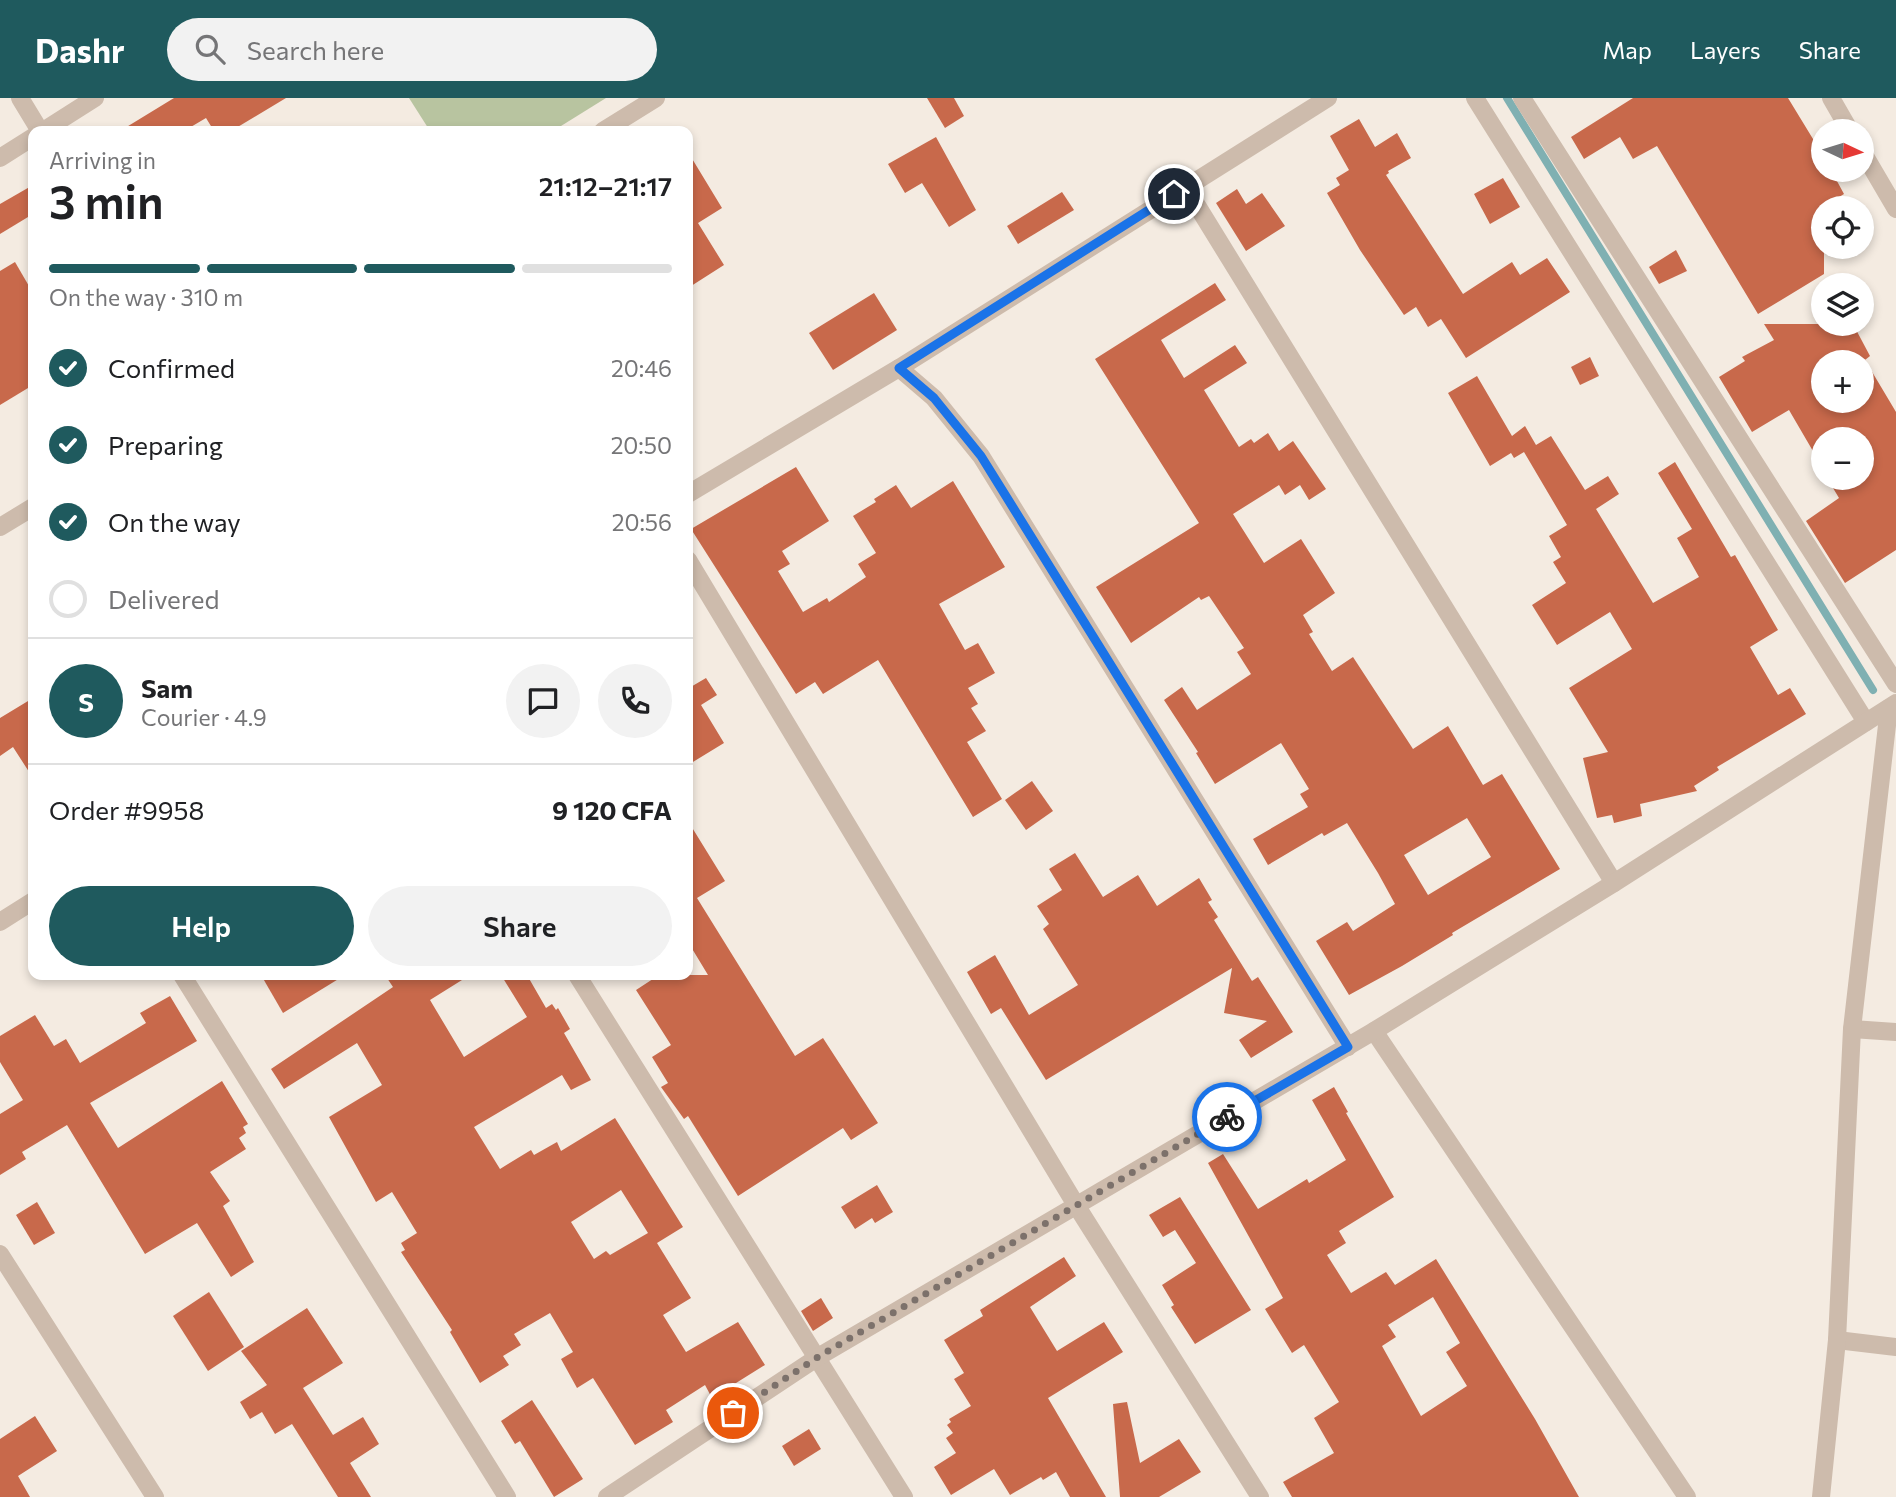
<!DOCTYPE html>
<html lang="en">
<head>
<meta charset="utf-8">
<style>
  :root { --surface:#fff; --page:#f2f2f2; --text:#202124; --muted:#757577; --line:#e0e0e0; --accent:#1f5a5e }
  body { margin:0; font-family:Commissioner,sans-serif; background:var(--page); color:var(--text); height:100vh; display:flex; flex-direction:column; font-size:26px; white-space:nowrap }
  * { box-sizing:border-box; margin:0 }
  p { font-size:23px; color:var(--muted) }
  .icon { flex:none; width:38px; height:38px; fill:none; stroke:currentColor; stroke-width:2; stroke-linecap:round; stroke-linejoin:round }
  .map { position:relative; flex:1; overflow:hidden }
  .details { position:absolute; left:28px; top:28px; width:665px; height:854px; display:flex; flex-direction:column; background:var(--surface); border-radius:14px; box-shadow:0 4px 10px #0003 }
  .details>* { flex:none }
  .needle { width:46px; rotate:94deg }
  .tools { position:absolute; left:1811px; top:21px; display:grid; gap:14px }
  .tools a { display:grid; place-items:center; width:63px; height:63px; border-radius:50%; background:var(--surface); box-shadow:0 4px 10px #0003; font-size:35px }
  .pin { position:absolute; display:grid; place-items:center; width:60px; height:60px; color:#fff; margin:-30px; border:4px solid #fff; border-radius:50%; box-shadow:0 2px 7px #0007 }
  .courier { position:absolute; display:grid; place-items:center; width:70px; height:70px; margin:-35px; border:5px solid #1a73e8; border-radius:50%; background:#fff; color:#222; box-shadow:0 2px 9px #0007 }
  .overview em { font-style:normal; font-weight:600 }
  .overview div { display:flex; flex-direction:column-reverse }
  .overview { display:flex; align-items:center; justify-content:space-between; height:119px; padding:0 21px }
  h1 { font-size:46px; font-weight:600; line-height:52px }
  .bar { display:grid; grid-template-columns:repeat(4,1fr); gap:10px 7px; align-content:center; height:84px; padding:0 21px }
  .bar i { height:9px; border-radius:5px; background:var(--line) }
  .bar .active { background:var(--accent) }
  .bar p { grid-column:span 4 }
  .line { display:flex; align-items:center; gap:18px; padding:0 21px; border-top:2px solid var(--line) }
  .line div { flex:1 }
  .round { display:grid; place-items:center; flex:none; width:74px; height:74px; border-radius:37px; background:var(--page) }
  ol { padding:0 21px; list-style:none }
  li { display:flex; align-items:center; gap:21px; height:77px }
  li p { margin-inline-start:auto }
  li .icon { padding:7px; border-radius:50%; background:var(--accent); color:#fff; stroke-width:4 }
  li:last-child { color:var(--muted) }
  li i { width:38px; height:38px; border:4px solid var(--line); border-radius:50% }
  .button { display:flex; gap:14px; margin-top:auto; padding:14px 21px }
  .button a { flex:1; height:80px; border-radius:42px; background:var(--accent); color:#fff; font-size:28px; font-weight:600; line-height:80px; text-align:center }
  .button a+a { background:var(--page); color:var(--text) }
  header { display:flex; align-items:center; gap:42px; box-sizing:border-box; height:98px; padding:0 35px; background:var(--accent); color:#fff }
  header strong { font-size:33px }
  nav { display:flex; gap:38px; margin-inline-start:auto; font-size:24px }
  .search { width:490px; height:63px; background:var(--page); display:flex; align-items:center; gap:18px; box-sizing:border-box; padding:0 24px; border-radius:38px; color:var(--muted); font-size:26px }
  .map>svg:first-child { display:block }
  .green { fill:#b8c4a0 }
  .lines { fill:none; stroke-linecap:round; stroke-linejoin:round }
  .stream { stroke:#7fb0b2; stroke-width:8 }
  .building { fill:#c8694b; fill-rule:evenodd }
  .street { stroke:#cdbbac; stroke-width:18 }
  .done { stroke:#7c716b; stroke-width:7; stroke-dasharray:0 12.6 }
  .route { stroke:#1a73e8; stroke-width:9 }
</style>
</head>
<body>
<header>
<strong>Dashr</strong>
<div class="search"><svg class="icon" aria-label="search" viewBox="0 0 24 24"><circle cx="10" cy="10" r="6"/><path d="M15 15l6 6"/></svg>Search here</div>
<nav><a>Map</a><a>Layers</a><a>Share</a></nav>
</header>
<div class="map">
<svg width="1896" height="1399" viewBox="0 0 1896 1399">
  <rect width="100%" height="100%" fill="#f4ebe1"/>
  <path class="green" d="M409 0H606L553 33H430Z"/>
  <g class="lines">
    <path class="stream" d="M1507 0 1873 592"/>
  </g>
  <g class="building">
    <path d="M174 0H286L231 33H214L206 20 184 33H120Z"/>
    <path d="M927 0H954L964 18 945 30Z"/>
    <path d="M1633 0H1788L1824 59V72H1831L1844 96 1824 108V124L1814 130 1824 148V176L1758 216 1657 48 1633 61 1620 39 1584 61 1571 39Z"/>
    <path d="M1359 21 1375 49 1397 35 1411 60 1388 73 1389 75 1386 77 1463 196 1512 164 1520 177 1547 160 1570 194 1466 260 1441 221 1428 229 1416 209 1404 217 1360 152 1327 95 1340 87 1336 80 1349 72 1330 38Z"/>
    <path d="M936 39 976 112 949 129 922 85 905 95 888 66Z"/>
    <path d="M688 54 722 110 698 125 724 167 688 190Z"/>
    <path d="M1503 80 1520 109 1490 126 1474 96Z"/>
    <path d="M33 87V116L0 136V106Z"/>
    <path d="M1237 91 1246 106 1262 95 1285 128 1246 153 1216 105Z"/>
    <path d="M1062 94 1074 112 1018 146 1007 128Z"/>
    <path d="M1676 152 1687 173 1659 186 1649 169Z"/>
    <path d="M15 164 33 195V287L0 307V173Z"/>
    <path d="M1215 185 1226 202 1161 242 1184 280 1235 247 1247 265 1204 292 1239 349 1251 341 1254 345 1268 335 1279 353 1293 343 1326 391 1309 402 1300 387 1285 397 1279 387 1233 416 1264 465 1301 441 1335 495 1303 517 1313 534 1309 536 1332 573 1353 559 1413 651 1448 628 1483 687 1502 676 1560 771 1452 835 1453 837 1402 868 1349 897 1316 843 1347 824 1353 833 1395 806 1378 775 1347 725 1324 738 1322 735 1268 767 1253 741 1308 709 1300 696 1309 691 1281 645 1215 686 1196 655 1198 654 1164 602 1182 589 1197 612 1251 576 1237 554 1244 550 1209 498 1201 502 1199 499 1131 545 1096 489 1199 425 1095 261ZM1467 720 1491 759 1428 797 1404 757Z"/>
    <path d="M874 195 897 232 833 272 809 235Z"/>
    <path d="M1764 226H1853L1870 258 1865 262 1896 314V452L1845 485 1806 423 1839 400 1827 380H1862V341H1824V372L1789 312 1752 334 1719 279 1745 263 1742 259 1774 242ZM1824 264H1862V303H1824Z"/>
    <path d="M1590 259 1599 278 1580 287 1571 269Z"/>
    <path d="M1477 278 1512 338 1525 328 1536 347 1551 338 1585 392 1608 378 1619 396 1596 411 1653 505 1699 479 1677 440 1692 431 1658 375 1675 364 1731 459 1735 457 1778 532 1750 549 1778 597 1790 590 1806 616 1717 669 1719 672 1694 688 1697 693 1640 706 1642 718 1614 725 1612 717 1597 720 1583 660 1608 654 1569 590 1632 551 1610 514 1557 547 1532 507 1566 485 1553 464 1561 459 1549 438 1567 427 1524 354 1514 360 1511 355 1490 368 1448 295Z"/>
    <path d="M796 369 829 423 782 453 790 466 778 473 803 514 827 500 829 504 866 479 858 466 876 455 853 418 876 404 874 401 896 387 911 410 953 383 1005 469 939 506 965 552 978 545 995 575 968 590 978 606 971 610 986 633 967 644 1002 701 973 719 878 562 823 596 815 584 796 596 691 431Z"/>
    <path d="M706 580 717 597 701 607 724 645 688 667V587L689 590Z"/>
    <path d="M33 600V680L13 649 0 658V620Z"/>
    <path d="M1032 683 1053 713 1026 732 1005 702Z"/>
    <path d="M688 723 725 783 697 800 795 958 823 940 878 1025 851 1042 843 1030 738 1098 688 1018 684 1021 661 989 668 985 652 959 671 947 636 892 659 877H708L688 844Z"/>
    <path d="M1075 755 1103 799 1138 777 1157 808 1199 780 1212 802 1208 804 1218 819 1214 822 1252 883 1258 879 1293 934 1251 960 1239 942 1267 923 1224 915 1232 870 1046 982 1001 910 991 916 967 874 995 857 1029 917 1078 887 1043 831 1049 826 1037 808 1062 792 1049 771Z"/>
    <path d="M261 877H345L283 915Z"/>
    <path d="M385 877H470L430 902 464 959 527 919 501 877H527L546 910 552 906 556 912 558 910 570 931 564 935 591 982 571 992 562 977 474 1029 500 1071 531 1052 534 1057 557 1044 561 1053 615 1020 683 1129 657 1145 691 1200 663 1217 686 1254 738 1224 765 1267 712 1300 705 1287 666 1312 673 1324 635 1347 593 1280 577 1290 561 1261 573 1254 550 1215 514 1236 521 1247 503 1258 509 1267 480 1285 450 1234 452 1232 401 1154 405 1152 401 1145 417 1135 392 1094 376 1104 329 1019 382 987 357 945 284 991 271 971 393 889ZM621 1092 648 1135 610 1157 606 1153 594 1161 571 1124Z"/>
    <path d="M170 898 197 943 90 1005 118 1050 222 983 248 1026 243 1029 246 1035 239 1040 246 1051 210 1074 230 1103 223 1108 254 1164 231 1179 197 1125 145 1156 67 1027 22 1054 26 1061 0 1077V1016L23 1002 0 964V938L35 917 54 948 66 941 80 965 146 925 140 915Z"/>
    <path d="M1334 989 1348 1014 1346 1015 1394 1099 1339 1133 1346 1145 1327 1157 1351 1195 1386 1174 1395 1187 1436 1161 1535 1321 1579 1399H1292L1283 1384 1334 1355 1314 1320 1339 1304 1304 1247 1292 1255 1265 1211 1283 1200 1208 1065 1223 1056 1258 1111 1307 1081 1309 1085 1346 1062 1312 1002ZM1433 1199 1460 1245 1446 1254 1467 1288 1421 1318 1382 1248 1396 1239 1388 1227Z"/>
    <path d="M877 1087 893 1114 875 1125 872 1120 855 1131 841 1109Z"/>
    <path d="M1180 1099 1251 1212 1195 1246 1171 1209 1174 1207 1162 1187 1196 1165 1175 1132 1163 1139 1149 1117Z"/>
    <path d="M37 1104 55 1135 34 1147 16 1117Z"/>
    <path d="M1064 1159 1076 1178 1030 1209 1057 1253 1104 1224 1123 1254 1048 1300 1106 1399H1070L1056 1374 1043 1382 1041 1379 1010 1397 994 1371 951 1397 934 1369 956 1355 946 1340 953 1335 947 1327 951 1324 949 1321 971 1308 954 1281 964 1275 944 1242 983 1218 980 1212Z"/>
    <path d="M209 1194 244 1249 208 1273 173 1218Z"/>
    <path d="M821 1200 833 1220 813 1233 801 1213Z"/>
    <path d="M307 1210 343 1265 303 1290 333 1337 363 1319 379 1346 350 1365 371 1399H338L292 1326 275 1336 262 1314 250 1321 240 1304 267 1287 241 1253Z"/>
    <path d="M532 1302 583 1381 554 1399 520 1343 515 1346 501 1323Z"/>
    <path d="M1127 1304 1140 1365 1179 1341 1201 1374 1159 1399H1120L1113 1306Z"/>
    <path d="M35 1318 57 1353 18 1378 30 1399H0V1341Z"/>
    <path d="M809 1331 821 1351 794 1368 782 1348Z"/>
  </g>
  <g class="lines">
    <g class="street">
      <path d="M20 0 40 33"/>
      <path d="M1475 0 1866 624"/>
      <path d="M1522 0 1896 586"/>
      <path d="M1831 0 1850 33"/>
      <path d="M43 33 95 0"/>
      <path d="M603 33 656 0"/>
      <path d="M1862 53 1896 111"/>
      <path d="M0 60 33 39"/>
      <path d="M1185 88 1614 785"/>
      <path d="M899 270 934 300 981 358 1348 949"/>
      <path d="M688 396 899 270 1328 0"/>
      <path d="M0 429 33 409"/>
      <path d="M688 462 1076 1107 1260 1399"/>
      <path d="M0 824 33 803"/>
      <path d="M182 877 507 1399"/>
      <path d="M577 877 904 1399"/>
      <path d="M1852 931 1896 934"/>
      <path d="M1374 933 1687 1399"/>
      <path d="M0 1156 155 1399"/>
      <path d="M1837 1242 1896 1249"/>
      <path d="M607 1399 818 1259 1374 933 1614 785 1896 605"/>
      <path d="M1821 1399 1837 1242 1852 931 1889 610"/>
    </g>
  </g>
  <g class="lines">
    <path class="done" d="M733 1315 818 1259 1227 1019"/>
    <path class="route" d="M1174 96 899 270 934 300 981 358 1348 949 1227 1019"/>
  </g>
</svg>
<div class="tools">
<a><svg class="needle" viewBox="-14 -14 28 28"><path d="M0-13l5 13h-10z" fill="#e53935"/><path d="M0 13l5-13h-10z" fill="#757577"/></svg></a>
<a><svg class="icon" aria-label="locate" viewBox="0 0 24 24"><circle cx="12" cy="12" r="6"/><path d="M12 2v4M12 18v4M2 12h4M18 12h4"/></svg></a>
<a><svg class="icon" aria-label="layers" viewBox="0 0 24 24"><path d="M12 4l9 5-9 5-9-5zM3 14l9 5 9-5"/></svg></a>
<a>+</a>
<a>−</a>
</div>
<div class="pin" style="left:733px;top:1315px;background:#ea580c"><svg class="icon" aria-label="bag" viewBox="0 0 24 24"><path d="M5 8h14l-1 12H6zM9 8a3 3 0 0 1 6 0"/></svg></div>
<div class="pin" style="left:1174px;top:96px;background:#1f2937"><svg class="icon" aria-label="home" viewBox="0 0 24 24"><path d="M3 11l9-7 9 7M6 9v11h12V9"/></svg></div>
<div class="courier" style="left:1227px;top:1019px"><svg class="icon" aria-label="bike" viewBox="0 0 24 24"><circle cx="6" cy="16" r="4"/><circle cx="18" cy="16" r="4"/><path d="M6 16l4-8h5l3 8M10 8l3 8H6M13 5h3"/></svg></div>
<section class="details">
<div class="overview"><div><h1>3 min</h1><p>Arriving in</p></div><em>21:12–21:17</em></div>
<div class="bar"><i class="active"></i><i class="active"></i><i class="active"></i><i></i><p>On the way · 310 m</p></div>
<ol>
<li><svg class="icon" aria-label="check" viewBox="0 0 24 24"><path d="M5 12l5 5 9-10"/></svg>Confirmed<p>20:46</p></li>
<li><svg class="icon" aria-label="check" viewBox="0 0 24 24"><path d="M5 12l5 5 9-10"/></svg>Preparing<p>20:50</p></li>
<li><svg class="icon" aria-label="check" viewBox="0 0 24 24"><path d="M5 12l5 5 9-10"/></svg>On the way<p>20:56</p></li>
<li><i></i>Delivered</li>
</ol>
<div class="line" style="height:126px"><b class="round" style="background:var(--accent);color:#fff">S</b><div><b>Sam</b><p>Courier · 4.9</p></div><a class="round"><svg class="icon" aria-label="chat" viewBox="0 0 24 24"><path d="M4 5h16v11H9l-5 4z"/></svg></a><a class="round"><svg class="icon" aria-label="phone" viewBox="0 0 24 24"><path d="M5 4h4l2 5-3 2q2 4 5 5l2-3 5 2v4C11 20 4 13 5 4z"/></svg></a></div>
<div class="line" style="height:91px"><div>Order #9958</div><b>9 120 CFA</b></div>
<div class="button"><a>Help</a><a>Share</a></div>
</section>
</div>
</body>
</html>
